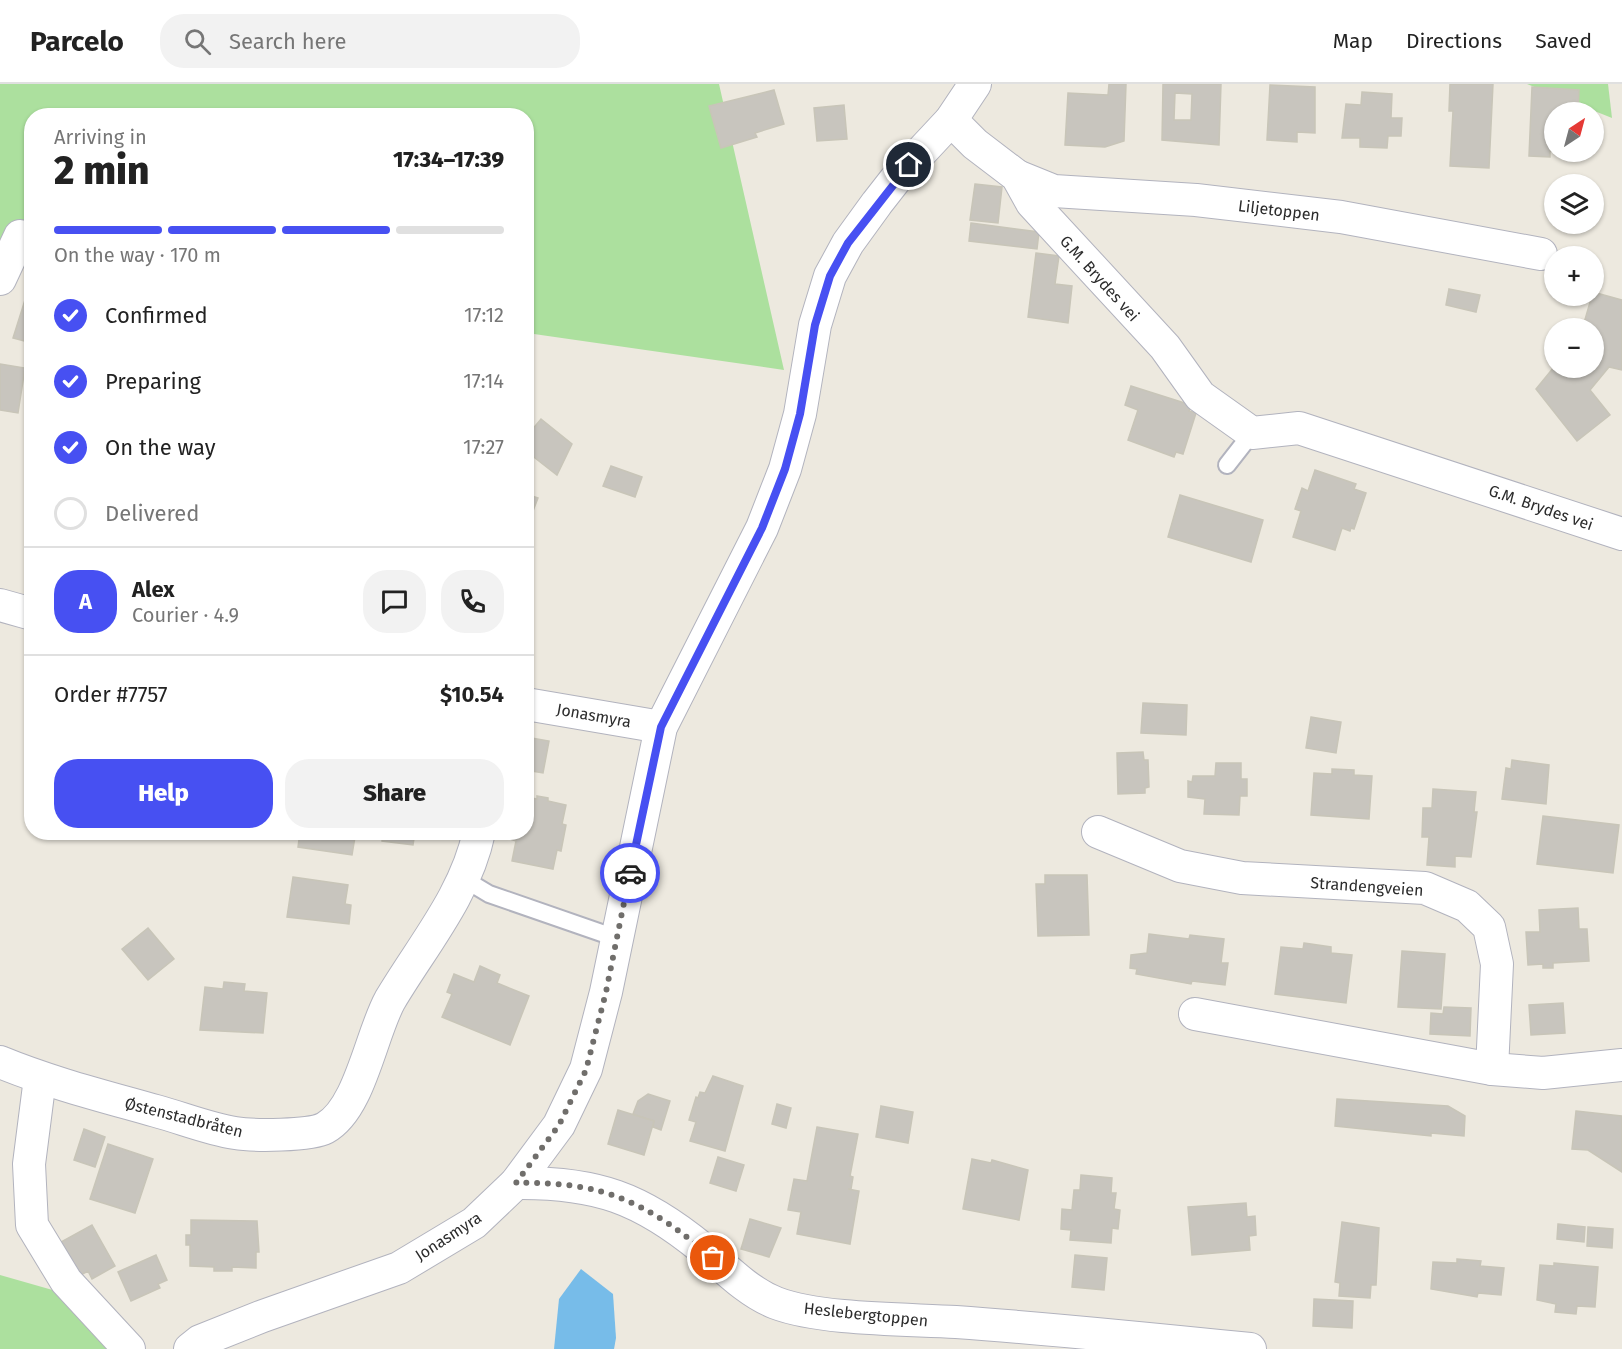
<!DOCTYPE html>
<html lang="en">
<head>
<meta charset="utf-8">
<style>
  :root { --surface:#fff; --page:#f2f2f2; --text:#222; --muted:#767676; --line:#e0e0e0; --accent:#4750f2 }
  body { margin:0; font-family:"Fira Sans",sans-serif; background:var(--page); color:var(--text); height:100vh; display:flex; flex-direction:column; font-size:22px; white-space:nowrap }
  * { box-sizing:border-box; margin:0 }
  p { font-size:20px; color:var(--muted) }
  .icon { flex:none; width:33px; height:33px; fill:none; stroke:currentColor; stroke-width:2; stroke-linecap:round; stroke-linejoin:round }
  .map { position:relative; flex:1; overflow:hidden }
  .details { position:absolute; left:24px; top:24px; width:510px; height:732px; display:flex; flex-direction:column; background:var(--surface); border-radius:24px; box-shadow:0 2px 4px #0004 }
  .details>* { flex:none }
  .needle { width:39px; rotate:36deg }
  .fabs { position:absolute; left:1544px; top:18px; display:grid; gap:12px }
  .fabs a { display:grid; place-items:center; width:60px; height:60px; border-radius:50%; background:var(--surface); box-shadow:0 2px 4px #0004; font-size:30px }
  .pin { position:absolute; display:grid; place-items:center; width:51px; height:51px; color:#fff; margin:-26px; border:3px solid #fff; border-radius:50%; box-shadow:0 2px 6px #0007 }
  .courier { position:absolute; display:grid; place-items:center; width:60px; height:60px; margin:-30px; border:4px solid #4750f2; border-radius:50%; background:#fff; color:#222; box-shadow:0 2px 8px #0007 }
  .headline em { font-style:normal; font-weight:800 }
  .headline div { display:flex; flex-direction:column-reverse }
  .headline { display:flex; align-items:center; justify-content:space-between; height:102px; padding:0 30px }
  h1 { font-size:39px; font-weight:800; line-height:45px }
  .bar { display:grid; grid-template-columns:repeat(4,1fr); gap:9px 6px; align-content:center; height:72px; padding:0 30px }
  .bar i { height:8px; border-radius:4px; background:var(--line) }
  .bar .current { background:var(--accent) }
  .bar p { grid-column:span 4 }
  .line { display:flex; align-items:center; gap:15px; padding:0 30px; border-top:2px solid var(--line) }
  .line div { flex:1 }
  .round { display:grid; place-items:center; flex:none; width:63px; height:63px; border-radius:24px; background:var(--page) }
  ol { padding:0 30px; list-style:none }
  li { display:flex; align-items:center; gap:18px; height:66px }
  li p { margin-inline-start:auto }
  li .icon { padding:6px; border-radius:50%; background:var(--accent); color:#fff; stroke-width:4 }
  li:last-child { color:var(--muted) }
  li i { width:33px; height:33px; border:3px solid var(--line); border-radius:50% }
  .action { display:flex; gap:12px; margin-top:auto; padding:12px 30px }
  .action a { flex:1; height:69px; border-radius:24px; background:var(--accent); color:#fff; font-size:24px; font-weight:800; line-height:69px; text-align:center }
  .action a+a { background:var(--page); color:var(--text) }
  header { display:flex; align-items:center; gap:36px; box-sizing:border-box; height:84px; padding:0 30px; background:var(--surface); border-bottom:2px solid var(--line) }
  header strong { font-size:28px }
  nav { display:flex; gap:33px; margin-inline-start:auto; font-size:21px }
  .search { width:420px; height:54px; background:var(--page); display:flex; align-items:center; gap:15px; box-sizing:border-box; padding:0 21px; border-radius:24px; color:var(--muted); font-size:22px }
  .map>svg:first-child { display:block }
  .green { fill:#ace09e }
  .water { fill:#77bce9 }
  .building { fill:#c8c5be; stroke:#c8c5b8; stroke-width:1.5; fill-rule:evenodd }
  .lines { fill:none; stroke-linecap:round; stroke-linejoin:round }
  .service-casing { stroke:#b2b3be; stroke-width:20 }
  .minor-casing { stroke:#b2b3be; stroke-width:34 }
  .service { stroke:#fff; stroke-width:16 }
  .minor { stroke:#fff; stroke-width:32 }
  .done { stroke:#706e6b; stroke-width:6; stroke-dasharray:0 10.8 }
  .route { stroke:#4750f2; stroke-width:8 }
  .labels { text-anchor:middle; stroke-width:4.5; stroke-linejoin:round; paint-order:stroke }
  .street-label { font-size:16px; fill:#2c2c2c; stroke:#fff }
</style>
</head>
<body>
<header>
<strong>Parcelo</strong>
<div class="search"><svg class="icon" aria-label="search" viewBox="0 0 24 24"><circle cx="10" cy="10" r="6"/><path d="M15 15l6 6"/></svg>Search here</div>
<nav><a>Map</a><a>Directions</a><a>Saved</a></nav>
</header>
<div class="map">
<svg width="1622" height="1265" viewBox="0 0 1622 1265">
  <rect width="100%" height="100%" fill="#ede9df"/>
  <g class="green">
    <path d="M0 0H719L784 286 527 249 526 32H32L31 178 0 174Z"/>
    <path d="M1527 0H1608L1612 34Z"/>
    <path d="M0 1191 70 1211 120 1265H0Z"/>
  </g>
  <path class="water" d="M581 1185 613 1210 616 1254 614 1265H554L559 1215Z"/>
  <g class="building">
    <path d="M1109 0H1126L1124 57 1105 63 1065 61 1068 9 1108 11Z"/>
    <path d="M1163 0H1221L1219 61 1162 56ZM1175 9 1192 10 1191 36H1174Z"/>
    <path d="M1450 0H1493L1489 84 1450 82 1453 27H1449Z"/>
    <path d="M1270 1 1315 3V49L1297 48V58L1267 56Z"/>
    <path d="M1532 3 1579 6 1578 28H1554V67H1550V73L1529 72Z"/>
    <path d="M774 6 784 40 755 49 757 53 721 64 709 22Z"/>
    <path d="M1362 8 1392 10 1391 34H1402L1401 52H1388L1387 64 1360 63V54H1342L1346 20 1361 21Z"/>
    <path d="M844 21 847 55 817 57 814 24Z"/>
    <path d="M975 100 1002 103 998 139 970 136Z"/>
    <path d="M971 139 1039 148 1037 165 969 157Z"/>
    <path d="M1036 169 1059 172 1055 200 1072 202 1068 239 1028 233Z"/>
    <path d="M31 197 32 198V259L13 254Z"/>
    <path d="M1449 205 1480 211 1476 228 1446 221Z"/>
    <path d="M1593 208 1622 216V286L1609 283 1590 306 1610 331 1577 357 1536 305 1554 283 1593 284V244H1586L1589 241 1584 239Z"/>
    <path d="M0 280 25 284 18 329 0 326Z"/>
    <path d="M1131 302 1191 321 1189 327 1196 329 1183 370 1176 368 1174 373 1128 356 1138 326 1125 321Z"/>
    <path d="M541 335 572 360 557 391 526 367V353Z"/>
    <path d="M611 382 642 393 635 413 603 402Z"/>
    <path d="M1315 386 1356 400 1354 405 1366 409 1354 445 1351 444 1350 447 1342 444 1335 466 1293 453 1301 427 1295 425 1302 404 1308 407Z"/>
    <path d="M526 410 538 414 526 445Z"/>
    <path d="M1180 411 1263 436 1251 478 1168 453Z"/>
    <path d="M1143 619 1187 621 1186 651 1141 649Z"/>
    <path d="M1311 633 1341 638 1336 669 1306 664Z"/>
    <path d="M526 653 549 657 543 689 526 686Z"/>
    <path d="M1143 668 1144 676H1148L1149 703 1145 704V709L1118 710 1117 669Z"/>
    <path d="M1512 676 1549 681 1546 720 1502 715 1506 684 1511 685Z"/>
    <path d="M1216 679H1241V695H1247V712H1240L1239 731 1204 730 1205 715 1188 713V697L1192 698 1193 692H1215Z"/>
    <path d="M1332 685 1354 686V691L1372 692 1369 735 1311 731 1314 689 1332 690Z"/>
    <path d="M1433 705 1476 708 1474 728H1477L1471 773 1455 772V783L1427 781 1429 753H1422L1423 724H1432Z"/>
    <path d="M537 712 548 714V717L566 721 562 740 566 741 561 767 557 766 553 785 512 777 516 757 510 755 512 748H526V713L537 715Z"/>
    <path d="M1543 732 1619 741 1613 789 1537 780Z"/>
    <path d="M300 748H362L361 754 355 753 352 771 298 763Z"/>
    <path d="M383 748H415L413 761 382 757Z"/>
    <path d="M1045 791H1087L1089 851 1038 852 1036 800H1045Z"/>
    <path d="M293 793 348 801 345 820 351 821 349 840 287 833Z"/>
    <path d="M1578 824 1579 845H1587L1589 877 1553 879V884H1543V880L1528 881 1526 848H1540L1539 826Z"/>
    <path d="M148 844 174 875 148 896 122 865Z"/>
    <path d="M1149 850 1189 855 1190 851 1224 855 1221 879H1228L1225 901 1192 897 1191 900 1136 890 1137 885 1130 884 1131 871 1147 869Z"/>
    <path d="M1304 859 1331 863V869L1352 871 1346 919 1275 910 1281 863 1303 865Z"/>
    <path d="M1402 867 1445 870 1441 925 1398 923Z"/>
    <path d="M480 882 500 891 497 899 529 912 510 961 442 933 452 910 447 908 454 890 474 898Z"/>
    <path d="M224 898 245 900 244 907 267 909 263 949 200 946 205 903 223 905Z"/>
    <path d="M1563 919 1565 949 1531 951 1529 921Z"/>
    <path d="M1444 923 1471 924 1470 952 1430 950 1431 929 1443 930Z"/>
    <path d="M713 992 743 1002 725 1067 690 1057 696 1038 689 1036 696 1013 698 1014 700 1008 705 1009Z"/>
    <path d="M648 1010 670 1017 661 1046 653 1043 654 1037 633 1030 638 1017Z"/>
    <path d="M1337 1015 1448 1022 1465 1032 1464 1052 1431 1049V1052L1335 1042Z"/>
    <path d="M777 1020 791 1024 786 1044 772 1040Z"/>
    <path d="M881 1022 913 1028 908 1059 876 1053Z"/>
    <path d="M618 1026 654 1037 644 1071 608 1060Z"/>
    <path d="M1576 1027 1622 1032V1088L1588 1066 1572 1065Z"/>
    <path d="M817 1043 858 1050 850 1092 853 1093 851 1105H848L859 1107 850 1160 797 1150 801 1128 788 1126 794 1095 807 1097Z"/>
    <path d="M84 1045 105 1053 95 1083 74 1076Z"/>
    <path d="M108 1060 153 1075 135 1129 90 1115Z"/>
    <path d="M718 1073 744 1081 736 1107 710 1099Z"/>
    <path d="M972 1075 991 1079 992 1076 1028 1086 1019 1136 963 1125Z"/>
    <path d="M1081 1091 1112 1094 1111 1109H1116L1114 1125 1120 1126 1118 1145 1112 1144 1111 1159 1070 1156 1071 1146 1061 1145 1062 1125 1072 1126 1074 1106H1080Z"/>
    <path d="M1246 1119 1247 1133 1255 1132 1256 1151 1249 1152 1250 1166 1192 1171 1188 1123Z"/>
    <path d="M750 1135 781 1144 769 1173 741 1165Z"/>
    <path d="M191 1136 257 1137 259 1168H256V1184L232 1183V1187H214V1183L190 1182V1161H186V1151H191Z"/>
    <path d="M1342 1138 1379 1144 1376 1201H1371L1370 1214 1339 1212 1340 1199 1335 1198Z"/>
    <path d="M1558 1140 1585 1143 1584 1158 1557 1155Z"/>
    <path d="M92 1141 115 1182 92 1195 88 1187 79 1192 61 1158Z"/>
    <path d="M1588 1143 1613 1145 1612 1164 1587 1162Z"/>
    <path d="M156 1171 167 1196 158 1200 160 1204 131 1217 118 1188Z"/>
    <path d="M1075 1171 1107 1174 1104 1206 1072 1203Z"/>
    <path d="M1457 1175 1481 1177 1480 1182 1504 1184 1501 1211 1478 1209 1477 1213 1431 1205 1433 1178 1457 1179Z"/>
    <path d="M1554 1179 1598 1183 1595 1223 1577 1222 1576 1230 1555 1228 1556 1220 1537 1216 1540 1181 1554 1182Z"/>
    <path d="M1314 1215 1353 1217 1352 1244 1313 1242Z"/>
  </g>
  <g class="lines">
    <defs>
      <g id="service">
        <path d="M1227 381 1252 349"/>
        <path d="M464 795 489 810 616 854"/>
      </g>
      <g id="minor">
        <path d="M951 36 975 60 1017 92 1032 119 1165 263 1200 312 1252 349 1299 344 1622 450"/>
        <path d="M1017 92 1054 107 1196 116 1341 133 1541 170"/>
        <path d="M0 195 20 152"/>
        <path d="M0 521 32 530"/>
        <path d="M526 620 661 643"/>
        <path d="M1098 748 1180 782 1242 794 1425 804 1467 822 1489 843 1497 880 1492 985"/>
        <path d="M1195 930 1492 985 1543 989 1622 981"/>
        <path d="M0 978C51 999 103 1012 156 1027 182 1034 209 1045 235 1049 253 1052 310 1052 325 1044 360 1025 371 950 390 916 422 862 466 811 479 748"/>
        <path d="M40 994 29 1080 32 1141 66 1197 129 1265"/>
        <path d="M516 1099C596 1098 641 1114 703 1165 725 1184 748 1208 776 1219 821 1236 906 1235 956 1238 1054 1245 1152 1255 1250 1265"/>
        <path d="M190 1265 200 1257 263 1232 399 1184 474 1139 516 1099 559 1041 586 985 606 908 661 643 762 444 785 385 800 330 815 241 830 192 848 159 877 119 895 96 951 36 975 0"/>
      </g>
    </defs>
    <use href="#service" class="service-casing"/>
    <use href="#minor" class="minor-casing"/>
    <use href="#service" class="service"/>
    <use href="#minor" class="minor"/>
  </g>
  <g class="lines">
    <path class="done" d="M630 789 606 908 586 986 559 1041 516 1099C604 1097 646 1118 713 1174"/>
    <path class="route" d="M630 789 661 643 762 444 785 385 800 330 815 241 830 192 848 159 909 81"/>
  </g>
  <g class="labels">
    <g class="street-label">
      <text transform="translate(1279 126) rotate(7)" y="6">Liljetoppen</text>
      <text transform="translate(1100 194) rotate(48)" y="6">G.M. Brydes vei</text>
      <text transform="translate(1541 423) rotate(19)" y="6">G.M. Brydes vei</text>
      <text transform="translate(594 631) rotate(10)" y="6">Jonasmyra</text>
      <text transform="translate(1367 802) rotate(4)" y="6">Strandengveien</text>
      <text transform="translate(184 1033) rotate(14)" y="6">Østenstadbråten</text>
      <text transform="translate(448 1152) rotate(-33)" y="6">Jonasmyra</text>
      <text transform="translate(866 1230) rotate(6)" y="6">Heslebergtoppen</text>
    </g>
  </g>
</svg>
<div class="fabs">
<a><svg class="needle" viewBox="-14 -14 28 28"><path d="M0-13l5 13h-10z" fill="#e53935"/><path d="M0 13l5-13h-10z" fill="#767676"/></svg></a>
<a><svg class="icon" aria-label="layers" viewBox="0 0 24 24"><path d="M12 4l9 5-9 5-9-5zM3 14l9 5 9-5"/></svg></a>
<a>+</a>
<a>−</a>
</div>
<div class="pin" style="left:713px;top:1174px;background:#ea580c"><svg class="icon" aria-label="bag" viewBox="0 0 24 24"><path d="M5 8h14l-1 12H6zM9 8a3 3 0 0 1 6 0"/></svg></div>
<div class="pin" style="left:909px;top:81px;background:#1f2937"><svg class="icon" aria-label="home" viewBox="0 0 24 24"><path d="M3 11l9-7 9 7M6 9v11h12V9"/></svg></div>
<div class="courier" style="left:630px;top:789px"><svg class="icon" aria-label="car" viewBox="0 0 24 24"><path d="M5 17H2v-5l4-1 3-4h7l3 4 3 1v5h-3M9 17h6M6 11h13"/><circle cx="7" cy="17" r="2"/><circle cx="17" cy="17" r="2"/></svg></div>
<section class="details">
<div class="headline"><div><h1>2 min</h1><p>Arriving in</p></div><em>17:34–17:39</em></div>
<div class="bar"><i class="current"></i><i class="current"></i><i class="current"></i><i></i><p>On the way · 170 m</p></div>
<ol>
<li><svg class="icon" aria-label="check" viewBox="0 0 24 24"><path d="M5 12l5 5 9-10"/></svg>Confirmed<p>17:12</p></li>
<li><svg class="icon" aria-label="check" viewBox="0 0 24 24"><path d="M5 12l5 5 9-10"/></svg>Preparing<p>17:14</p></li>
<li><svg class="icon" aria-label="check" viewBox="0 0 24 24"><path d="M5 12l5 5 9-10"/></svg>On the way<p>17:27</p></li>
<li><i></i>Delivered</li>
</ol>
<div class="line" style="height:108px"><b class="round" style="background:var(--accent);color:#fff">A</b><div><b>Alex</b><p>Courier · 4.9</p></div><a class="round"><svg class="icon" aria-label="chat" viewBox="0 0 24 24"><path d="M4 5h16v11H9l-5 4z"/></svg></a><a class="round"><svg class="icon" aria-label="phone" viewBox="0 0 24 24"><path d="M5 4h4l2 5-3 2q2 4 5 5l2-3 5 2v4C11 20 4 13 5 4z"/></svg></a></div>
<div class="line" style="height:78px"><div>Order #7757</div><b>$10.54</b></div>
<div class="action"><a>Help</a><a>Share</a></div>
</section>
</div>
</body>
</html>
